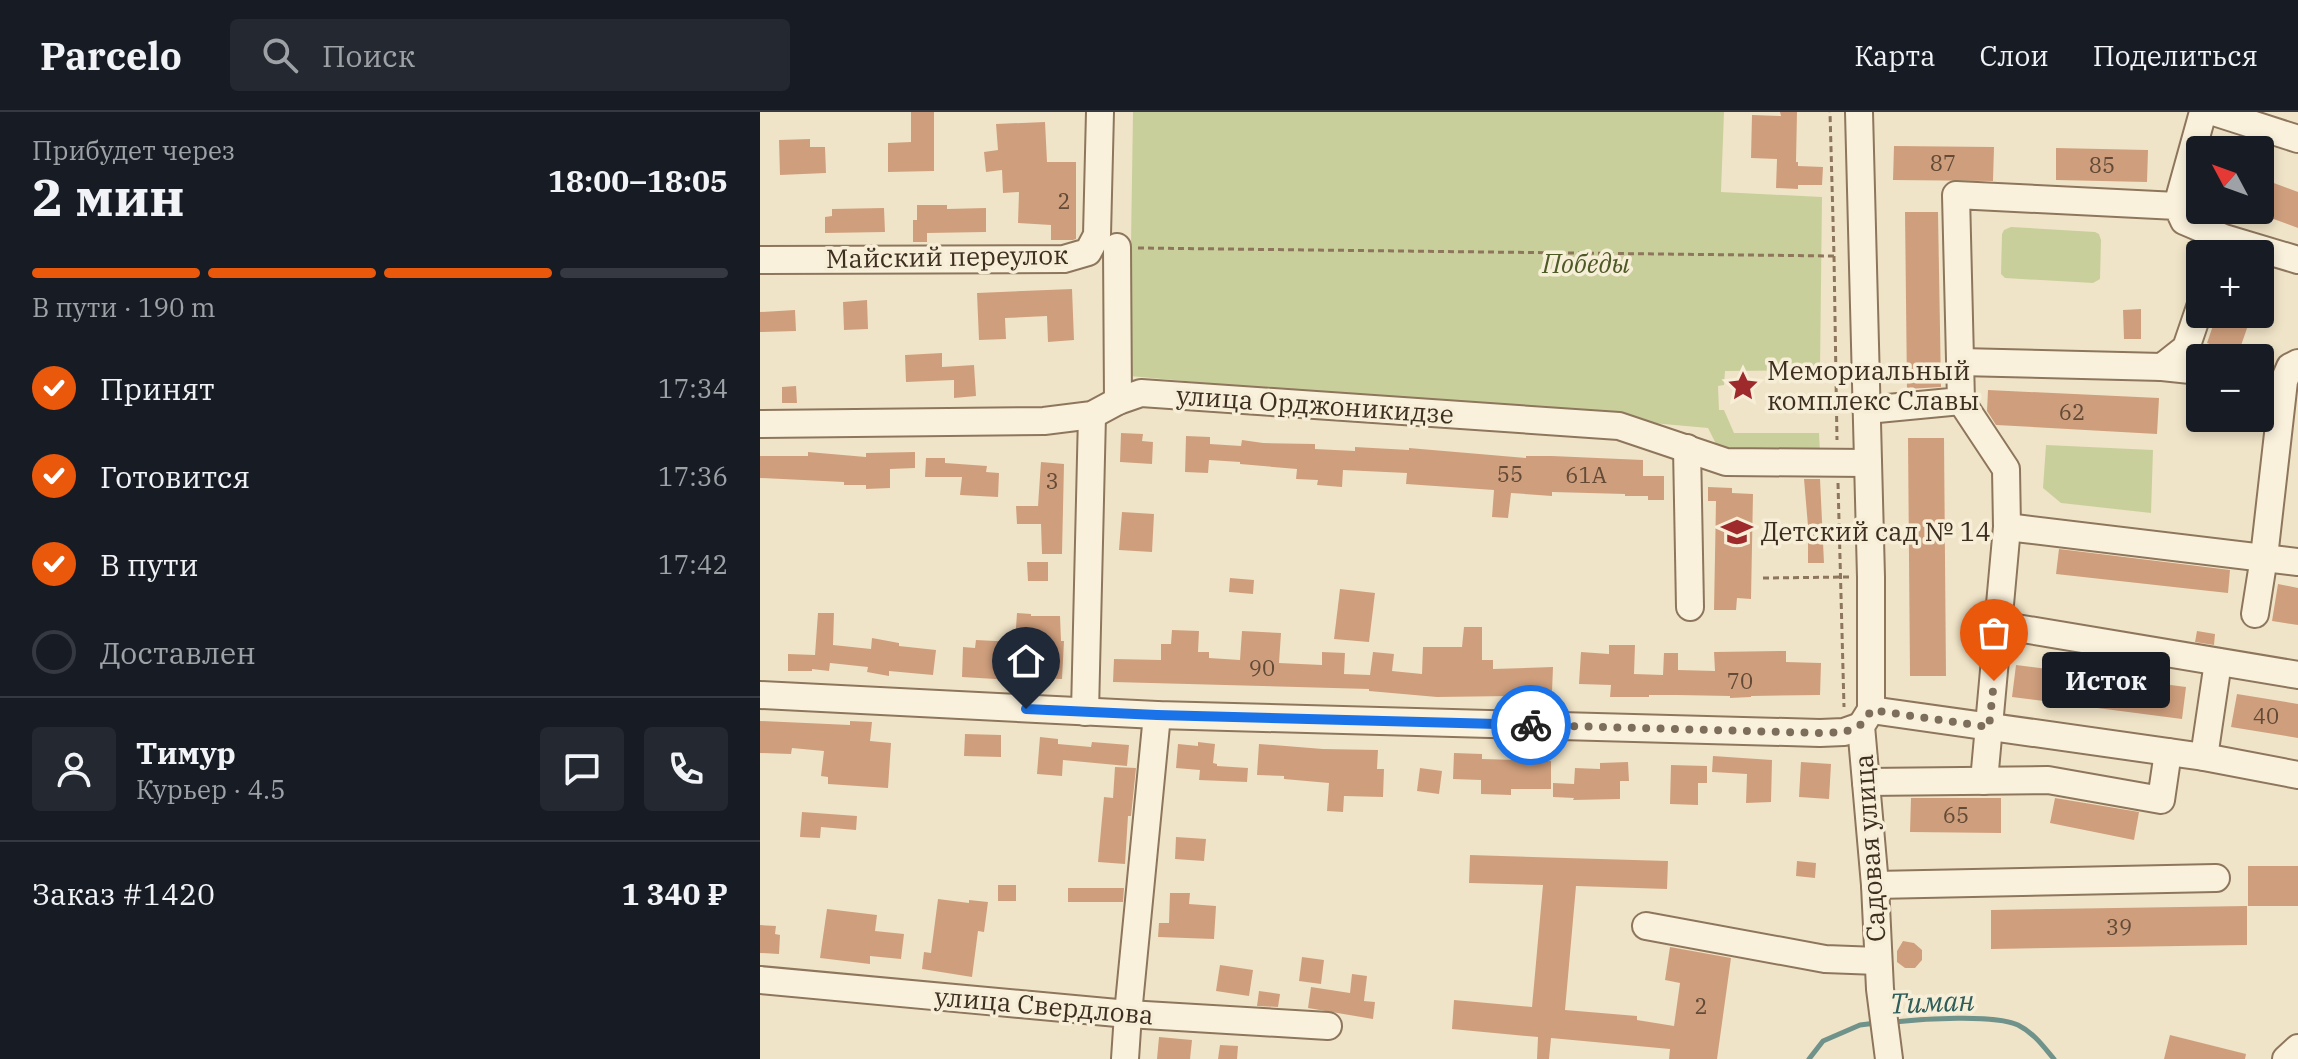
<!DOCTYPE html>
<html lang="ru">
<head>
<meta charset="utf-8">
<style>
  :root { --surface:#171b24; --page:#242831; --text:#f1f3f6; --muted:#9ea1a6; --line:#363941; --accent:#ea580c }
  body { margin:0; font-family:"IBM Plex Serif",serif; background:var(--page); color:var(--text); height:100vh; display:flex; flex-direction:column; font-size:30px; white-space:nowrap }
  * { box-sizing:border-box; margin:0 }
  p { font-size:26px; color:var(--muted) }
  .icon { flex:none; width:44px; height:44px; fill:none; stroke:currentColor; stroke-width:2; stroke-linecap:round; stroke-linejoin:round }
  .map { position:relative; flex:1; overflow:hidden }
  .drawer { display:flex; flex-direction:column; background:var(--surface); width:760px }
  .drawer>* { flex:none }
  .needle { width:52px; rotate:311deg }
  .controls { position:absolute; left:1426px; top:24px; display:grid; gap:16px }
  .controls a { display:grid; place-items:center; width:88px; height:88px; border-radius:8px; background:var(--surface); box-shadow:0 4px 12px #0003; font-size:40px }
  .pin { position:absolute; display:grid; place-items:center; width:68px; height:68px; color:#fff; margin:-82px -34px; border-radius:50% 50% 50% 0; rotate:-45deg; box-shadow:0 0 8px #0007 }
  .pin .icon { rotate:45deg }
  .courier { position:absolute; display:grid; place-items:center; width:80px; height:80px; margin:-40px; border:6px solid #1a73e8; border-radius:50%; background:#fff; color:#222; box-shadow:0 2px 10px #0007 }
  .bubble { position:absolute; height:56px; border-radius:8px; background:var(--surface); box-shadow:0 4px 12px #0003; font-size:26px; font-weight:700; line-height:56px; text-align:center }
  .overview em { font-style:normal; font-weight:700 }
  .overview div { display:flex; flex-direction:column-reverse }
  .overview { display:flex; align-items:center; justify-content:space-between; height:136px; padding:0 32px }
  h1 { font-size:52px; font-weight:700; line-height:60px }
  .bar { display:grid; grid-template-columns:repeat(4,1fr); gap:12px 8px; align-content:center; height:96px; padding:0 32px }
  .bar i { height:10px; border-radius:6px; background:var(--line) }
  .bar .selected { background:var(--accent) }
  .bar p { grid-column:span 4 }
  .line { display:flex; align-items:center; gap:20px; padding:0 32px; border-top:2px solid var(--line) }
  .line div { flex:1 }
  .round { display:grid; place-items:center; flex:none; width:84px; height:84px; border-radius:8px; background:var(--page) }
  ol { padding:0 32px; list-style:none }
  li { display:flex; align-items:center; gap:24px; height:88px }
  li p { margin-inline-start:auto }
  li .icon { padding:8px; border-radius:50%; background:var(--accent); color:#fff; stroke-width:4 }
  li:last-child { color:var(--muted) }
  li i { width:44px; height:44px; border:4px solid var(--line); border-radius:50% }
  header { display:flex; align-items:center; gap:48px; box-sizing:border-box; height:112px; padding:0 40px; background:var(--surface); border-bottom:2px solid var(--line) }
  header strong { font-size:38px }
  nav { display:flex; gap:44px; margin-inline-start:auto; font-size:28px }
  .search { width:560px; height:72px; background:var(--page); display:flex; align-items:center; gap:20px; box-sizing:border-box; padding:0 28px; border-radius:8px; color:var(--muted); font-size:30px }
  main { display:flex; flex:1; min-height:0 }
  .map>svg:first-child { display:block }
  .green { fill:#c9cf9b }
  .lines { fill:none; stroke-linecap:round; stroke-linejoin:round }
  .stream { stroke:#6f938a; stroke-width:5 }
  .building { fill:#cf9f7d }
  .minor-casing { stroke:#8d765c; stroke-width:30 }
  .path { stroke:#8d765c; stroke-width:3; stroke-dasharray:6 4; stroke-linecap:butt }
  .minor { stroke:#faf1dc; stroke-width:26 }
  .done { stroke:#7c6e5b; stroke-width:8; stroke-dasharray:0 14.4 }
  .route { stroke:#1a73e8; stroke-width:10 }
  .labels { text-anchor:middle; stroke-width:7; stroke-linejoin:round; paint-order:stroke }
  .number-label { font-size:22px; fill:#624a37 }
  .street-label { font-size:26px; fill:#3d2e20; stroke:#f7eed8 }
  .park-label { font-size:26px; font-style:italic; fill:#4d5a26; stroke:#f7eed8 }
  .poi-label { font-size:26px; fill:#3d2e20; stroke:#f7eed8; text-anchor:start }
  .water-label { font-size:28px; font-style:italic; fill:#2f5d5a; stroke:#f7eed8 }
</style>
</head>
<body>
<header>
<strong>Parcelo</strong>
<div class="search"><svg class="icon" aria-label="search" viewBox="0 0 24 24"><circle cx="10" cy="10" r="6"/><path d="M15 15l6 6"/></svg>Поиск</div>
<nav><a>Карта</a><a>Слои</a><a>Поделиться</a></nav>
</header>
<main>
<section class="drawer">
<div class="overview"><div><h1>2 мин</h1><p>Прибудет через</p></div><em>18:00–18:05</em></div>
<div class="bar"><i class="selected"></i><i class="selected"></i><i class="selected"></i><i></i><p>В пути · 190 m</p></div>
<ol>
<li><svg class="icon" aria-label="check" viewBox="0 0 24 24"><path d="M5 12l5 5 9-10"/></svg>Принят<p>17:34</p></li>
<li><svg class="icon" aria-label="check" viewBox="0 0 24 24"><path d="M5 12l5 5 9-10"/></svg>Готовится<p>17:36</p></li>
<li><svg class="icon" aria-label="check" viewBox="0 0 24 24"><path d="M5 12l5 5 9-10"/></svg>В пути<p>17:42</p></li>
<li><i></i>Доставлен</li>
</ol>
<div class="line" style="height:144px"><a class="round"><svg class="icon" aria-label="person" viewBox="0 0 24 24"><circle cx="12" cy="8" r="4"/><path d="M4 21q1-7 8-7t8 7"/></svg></a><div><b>Тимур</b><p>Курьер · 4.5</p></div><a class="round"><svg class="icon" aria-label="chat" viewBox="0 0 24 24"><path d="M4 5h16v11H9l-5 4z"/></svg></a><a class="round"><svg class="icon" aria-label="phone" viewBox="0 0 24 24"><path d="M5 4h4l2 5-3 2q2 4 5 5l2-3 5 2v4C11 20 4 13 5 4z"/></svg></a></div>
<div class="line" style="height:104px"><div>Заказ #1420</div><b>1 340 ₽</b></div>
</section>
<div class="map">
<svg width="1538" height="947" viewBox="0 0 1538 947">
  <rect width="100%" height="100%" fill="#f0e4c8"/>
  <g class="green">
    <path d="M373 0H964L961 80 1062 85 1060 258 965 259 964 273 958 274 959 298H964L974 321H1059L1060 341 960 340 948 316 369 264Z"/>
    <path d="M1251 115 1335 120 1339 122 1341 128 1340 167 1333 171 1245 166 1241 162 1242 122 1244 118Z"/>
    <path d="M1286 333 1393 338 1391 401 1301 391 1283 376Z"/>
  </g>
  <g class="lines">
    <g class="stream">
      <path d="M1134 910C1162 907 1234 902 1258 913 1274 921 1283 934 1294 947"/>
      <path d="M1049 947 1063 929 1100 913 1116 911"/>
    </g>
  </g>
  <g class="building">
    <path d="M151 0H174V59L128 60V31L151 30Z"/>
    <path d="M1020 0H1037L1036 50H1038V54L1063 55 1062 73H1038V77L1016 76 1017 47 991 46 992 3 1021 4Z"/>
    <path d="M285 10 287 50H316V127L313 128H291V113L258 111 259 80 243 81 242 58 226 60 224 40 238 38 236 12Z"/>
    <path d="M50 27V35H65L66 61 20 63 19 28Z"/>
    <path d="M1134 34 1234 35 1233 69 1133 68Z"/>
    <path d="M1296 36 1388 38 1387 70 1296 68Z"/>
    <path d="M1500 66 1538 80V116L1500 102Z"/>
    <path d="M157 93H187V97L226 96V120L167 121V130H153V108H157Z"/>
    <path d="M124 96 125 120 65 121V105L72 104V97Z"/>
    <path d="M1145 100H1178L1181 275 1147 277Z"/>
    <path d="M312 177 314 228 288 230 287 204 245 206 246 227 219 228 217 181Z"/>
    <path d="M107 188 108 217 84 218 83 190Z"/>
    <path d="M1381 197V227H1364L1363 198Z"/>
    <path d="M35 198 36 219 0 220V200Z"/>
    <path d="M1457 202H1492L1478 242 1447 231Z"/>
    <path d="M182 241V255L214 253 216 284 194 286V268L146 270 145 243Z"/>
    <path d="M36 274 37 291H22V275Z"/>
    <path d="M1228 278 1399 286 1397 322 1236 313 1227 299Z"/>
    <path d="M361 321 383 322 382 329 393 330 392 352 360 350Z"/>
    <path d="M426 324 450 325V332L481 334 482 328 503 331 555 332V337L595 339V335L649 338V336L766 346V344H792L883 348V364H904V388H888V384H865V382L792 380V384L751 381 748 406 732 405 734 378 646 372 647 361 583 358 582 375 557 373 558 368 536 367 537 357 480 352V350L449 348 448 361 425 360Z"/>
    <path d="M1148 326H1184L1186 564H1150Z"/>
    <path d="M48 340 106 345V341L155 340V356L130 357V376L106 377V373H84V370L0 366V344H48Z"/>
    <path d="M166 346H185V351L227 354 226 360 239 361 238 385 200 383 202 365H165Z"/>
    <path d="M281 350 304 352 302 442H282L281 412H257L256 394H278Z"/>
    <path d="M1044 367H1060L1064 451H1048V414Z"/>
    <path d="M948 375 972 376V381L993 382 991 487 977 486 976 498H954L956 389H948Z"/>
    <path d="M362 400 394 402 392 440 359 438Z"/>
    <path d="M1299 437 1470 458 1468 481 1296 462Z"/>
    <path d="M267 450H288V469H268Z"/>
    <path d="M470 466 494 468 493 482 469 480Z"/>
    <path d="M1518 472 1538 476V513L1512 509Z"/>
    <path d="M580 477 615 481 609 530 574 527Z"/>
    <path d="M58 501H74L73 533 111 537 112 526 139 531V534L176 538 173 563 129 559V564L107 560 108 555 70 551 69 559 52 557V559H28V542L55 543Z"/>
    <path d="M257 501 271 502V504H300L301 529H304L302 567 252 565V568L202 565 203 535 215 536 216 528 255 530Z"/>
    <path d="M704 515H722V548H733V557L793 555 792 580 751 579V584L677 585 609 579V577L353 570 354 547 401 548V532H411L412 518 439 519 438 540H449V546L480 548 482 519 521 521 519 551 562 553V540L585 541 584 562 610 563 613 540 634 542 632 559 662 562 663 535H702Z"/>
    <path d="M1437 519 1455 522 1454 533 1435 530Z"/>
    <path d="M849 533H875L874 562 903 563 904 541H918V558L955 559 954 540 1026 539V550L1061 551 1060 583 991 584V585L970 586V584L917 583H889V585H850L851 573 819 572 821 540 849 542Z"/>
    <path d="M1256 553 1426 575 1422 607 1252 585Z"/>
    <path d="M1477 582 1538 592V626L1471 615Z"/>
    <path d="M0 609 90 613V609L112 610 110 629 131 631 128 676 68 672V665L61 664 64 639 32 636 31 642 0 641Z"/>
    <path d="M205 622 241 623V645L204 644Z"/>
    <path d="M280 625 298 627V632L331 635 332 630 369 633 367 654 303 648 302 664 277 662Z"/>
    <path d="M438 630 455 632 453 651 457 652V654L488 656 487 670 439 668 440 658 416 656 418 632 438 634Z"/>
    <path d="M499 632 563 637 618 638 617 657H624L623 685 584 684 583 700 567 699 569 671 524 667V664L497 663Z"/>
    <path d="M694 641 722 642V647L791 649V677H751V683L721 682V668L693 667Z"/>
    <path d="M953 644 1012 648 1011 690 986 691 987 662 952 660Z"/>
    <path d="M868 650 869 669H860V687L813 688 814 686 793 685V671L814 672 815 656 840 657V651Z"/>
    <path d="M1041 650 1071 652 1069 687 1039 685Z"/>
    <path d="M911 653 947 654V671H938V693L910 692Z"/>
    <path d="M355 655 376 656 371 704H368L365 752 338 750 344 685 353 686Z"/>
    <path d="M660 656 682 659 679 682 657 679Z"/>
    <path d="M1151 686H1241V721L1150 720Z"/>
    <path d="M1295 686 1379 700 1374 728 1290 711Z"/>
    <path d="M42 700 97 704 96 718 61 715 60 726 40 725Z"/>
    <path d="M416 725 446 727 444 749 415 747Z"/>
    <path d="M710 743 908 749 907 777 816 774 805 898 877 904V908L914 914 920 871 905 868 910 835 971 846 957 947H909L910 937 791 926 789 947H777L778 925 692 917 694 888 772 895 783 773 709 771Z"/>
    <path d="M1037 749 1056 751 1055 766 1036 764Z"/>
    <rect x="1488" y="754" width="50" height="40"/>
    <rect x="238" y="773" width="18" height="16"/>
    <path d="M308 776H364L363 790H308Z"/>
    <path d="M410 781H430L429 792 456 794 454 827 398 825 399 811H409Z"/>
    <path d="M178 787 209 791V788L228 790 224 820 218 819 212 865 162 857 164 840 171 841Z"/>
    <path d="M1487 794V833L1231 837V798Z"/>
    <path d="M67 797 117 803 115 819 144 822 141 847 110 844V852L60 846Z"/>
    <path d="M0 813 16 814 15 822 20 823 19 842 0 841Z"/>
    <path d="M1143 829 1154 831 1162 838V848L1155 856H1145L1137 850V839Z"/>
    <path d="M542 845 564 848 561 872 539 869Z"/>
    <path d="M460 853 493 858 489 884 456 879Z"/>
    <path d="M592 862 607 864 604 889 615 890 613 907 548 896 551 875 590 881Z"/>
    <path d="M499 879 520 882 518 895 497 894Z"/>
    <path d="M1410 923 1486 942 1485 947H1404Z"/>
    <path d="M399 925 432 928 430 947H397Z"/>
    <path d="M460 933 478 934 477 947H458Z"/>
  </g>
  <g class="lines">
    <defs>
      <g id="minor">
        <path d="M1099 0 1111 465V598L1101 614 1115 773 1120 877 1129 947"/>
        <path d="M1454 0 1538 27"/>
        <path d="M1417 94 1443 0"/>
        <path d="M357 135 358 289"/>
        <path d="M0 148 304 147 328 140 337 123 340 0"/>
        <path d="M1200 250 1402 255 1426 236 1440 195"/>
        <path d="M1402 255 1440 259"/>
        <path d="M1201 289 1246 357 1247 415 1224 669"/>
        <path d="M1107 298 1201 289 1196 83 1417 94 1424 109 1464 126 1538 148"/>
        <path d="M0 312 284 309 332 303 358 289 381 281 859 314 966 350 1108 351"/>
        <path d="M927 336 930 495"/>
        <path d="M1247 415 1538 450"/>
        <path d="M1495 502 1504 445 1524 269 1530 255 1538 251"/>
        <path d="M1239 513 1538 563"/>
        <path d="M0 583 397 603 1060 621 1084 620 1101 614"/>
        <path d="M1111 598 1444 645 1538 663"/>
        <path d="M325 600 332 303"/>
        <path d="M1444 645 1458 550"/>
        <path d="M1106 670 1288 668 1401 688 1408 640"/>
        <path d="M1115 773 1456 766"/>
        <path d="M886 814 1065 847 1118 849"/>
        <path d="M0 868 368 902 568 914"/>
        <path d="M365 947 368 902 397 603"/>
        <path d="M1526 947 1538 936"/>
      </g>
    </defs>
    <use href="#minor" class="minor-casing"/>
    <g class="path">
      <path d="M378 136 1074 144 1070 0"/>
      <path d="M1074 144 1077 328"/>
      <path d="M1078 371 1084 595"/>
      <path d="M1003 466 1089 465"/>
    </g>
    <use href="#minor" class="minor"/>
  </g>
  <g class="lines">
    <path class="done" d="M771 613 1060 621C1083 620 1100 622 1111 598L1229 615 1234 569"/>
    <path class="route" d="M266 597 397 603 771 613"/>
  </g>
  <defs>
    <symbol id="sight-bare" viewBox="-9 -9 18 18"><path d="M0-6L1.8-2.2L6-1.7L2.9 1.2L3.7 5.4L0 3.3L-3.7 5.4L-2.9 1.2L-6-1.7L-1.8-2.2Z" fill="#9e2a2b" stroke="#f7eed8" stroke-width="2.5" paint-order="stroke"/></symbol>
    <symbol id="school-bare" viewBox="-9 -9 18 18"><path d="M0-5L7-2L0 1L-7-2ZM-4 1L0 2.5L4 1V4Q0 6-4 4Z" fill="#9e2a2b" stroke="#f7eed8" stroke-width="2.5" paint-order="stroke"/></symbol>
  </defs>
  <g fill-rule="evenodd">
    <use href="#sight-bare" x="961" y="252" width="44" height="44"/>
    <use href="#school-bare" x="955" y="398" width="44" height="44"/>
  </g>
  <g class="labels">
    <g class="number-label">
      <text x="1183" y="59">87</text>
      <text x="1342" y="61">85</text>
      <text x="304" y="97">2</text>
      <text x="1312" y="308">62</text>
      <text x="750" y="370">55</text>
      <text x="826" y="371">61А</text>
      <text x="292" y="377">3</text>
      <text x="502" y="564">90</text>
      <text x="980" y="577">70</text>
      <text x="1506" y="612">40</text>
      <text x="1196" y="711">65</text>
      <text x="1359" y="823">39</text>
      <text x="941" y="902">2</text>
    </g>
    <g class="street-label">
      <text transform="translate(187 145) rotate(-1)" y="9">Майский переулок</text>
      <text transform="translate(555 293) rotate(4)" y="9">улица Орджоникидзе</text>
      <text transform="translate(1110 736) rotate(-94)" y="9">Садовая улица</text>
      <text transform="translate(284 894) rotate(5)" y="9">улица Свердлова</text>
    </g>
    <g class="park-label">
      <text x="826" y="161">Победы</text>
    </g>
    <g class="poi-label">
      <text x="1007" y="268">Мемориальный<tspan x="1007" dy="30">комплекс Славы</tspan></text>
      <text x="1001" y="429">Детский сад № 14</text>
    </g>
    <g class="water-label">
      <text transform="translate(1172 890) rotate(-2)" y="10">Тиман</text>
    </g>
  </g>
</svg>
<div class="controls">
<a><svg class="needle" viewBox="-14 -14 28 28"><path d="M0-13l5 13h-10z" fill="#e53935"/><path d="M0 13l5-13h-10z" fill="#9ea1a6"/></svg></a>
<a>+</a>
<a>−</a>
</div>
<div class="pin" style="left:1234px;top:569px;background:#ea580c"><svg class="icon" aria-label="bag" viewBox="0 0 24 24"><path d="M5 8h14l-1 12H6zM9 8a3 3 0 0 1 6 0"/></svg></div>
<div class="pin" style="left:266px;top:597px;background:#1f2937"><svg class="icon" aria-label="home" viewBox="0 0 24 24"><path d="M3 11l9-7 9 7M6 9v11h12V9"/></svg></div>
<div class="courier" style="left:771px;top:613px"><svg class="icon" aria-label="bike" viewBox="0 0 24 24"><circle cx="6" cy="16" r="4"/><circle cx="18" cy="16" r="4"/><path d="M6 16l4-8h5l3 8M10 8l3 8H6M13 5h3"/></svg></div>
<div class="bubble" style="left:1282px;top:540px;width:128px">Исток</div>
</div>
</main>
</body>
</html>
